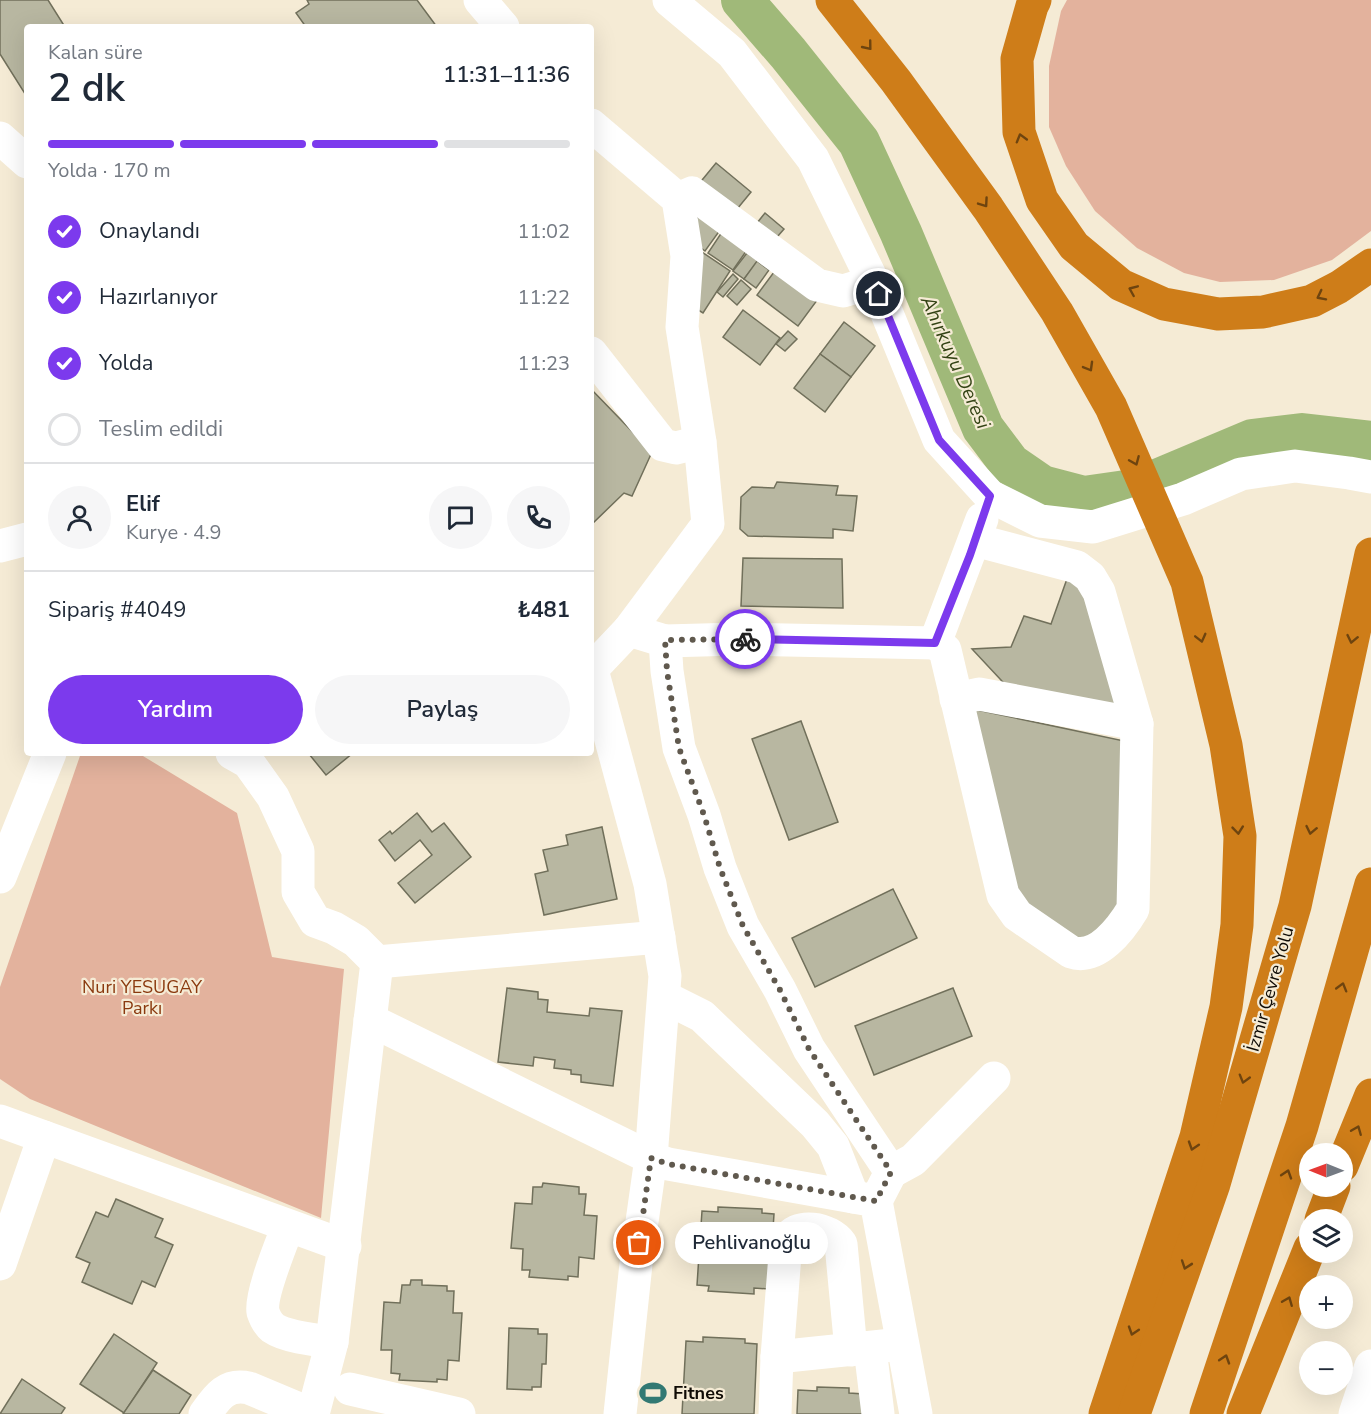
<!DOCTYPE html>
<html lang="tr">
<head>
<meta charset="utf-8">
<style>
  :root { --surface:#fff; --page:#f6f6f7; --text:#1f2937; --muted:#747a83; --line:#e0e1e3; --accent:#7c3aed }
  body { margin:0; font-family:"Nunito Sans",sans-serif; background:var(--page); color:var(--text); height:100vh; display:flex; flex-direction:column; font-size:22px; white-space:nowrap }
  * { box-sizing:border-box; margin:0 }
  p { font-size:20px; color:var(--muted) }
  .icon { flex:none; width:33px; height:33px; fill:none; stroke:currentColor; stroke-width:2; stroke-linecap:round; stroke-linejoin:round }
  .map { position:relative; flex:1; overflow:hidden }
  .panel { position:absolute; left:24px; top:24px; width:570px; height:732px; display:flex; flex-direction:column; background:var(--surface); border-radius:6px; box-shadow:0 6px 24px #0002 }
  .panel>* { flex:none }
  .needle { width:39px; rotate:271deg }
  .tools { position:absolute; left:1299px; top:1143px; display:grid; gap:12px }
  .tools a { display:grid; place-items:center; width:54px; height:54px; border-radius:50%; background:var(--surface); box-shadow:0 6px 24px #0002; font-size:30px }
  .pin { position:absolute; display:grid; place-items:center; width:51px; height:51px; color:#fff; margin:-26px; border:3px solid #fff; border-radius:50%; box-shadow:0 2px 6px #0007 }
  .courier { position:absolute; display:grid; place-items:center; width:60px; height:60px; margin:-30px; border:4px solid #7c3aed; border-radius:50%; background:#fff; color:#222; box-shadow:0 2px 8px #0007 }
  .bubble { position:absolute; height:42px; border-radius:21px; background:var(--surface); box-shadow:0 6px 24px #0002; font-size:20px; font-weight:600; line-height:42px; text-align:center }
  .overview em { font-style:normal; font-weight:600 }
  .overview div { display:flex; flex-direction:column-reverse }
  .overview { display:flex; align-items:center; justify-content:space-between; height:102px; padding:0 24px }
  h1 { font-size:39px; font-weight:600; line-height:45px }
  .bar { display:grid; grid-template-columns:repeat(4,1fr); gap:9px 6px; align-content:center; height:72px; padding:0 24px }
  .bar i { height:8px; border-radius:4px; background:var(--line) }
  .bar .active { background:var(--accent) }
  .bar p { grid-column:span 4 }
  .line { display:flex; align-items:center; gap:15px; padding:0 24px; border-top:2px solid var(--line) }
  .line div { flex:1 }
  .round { display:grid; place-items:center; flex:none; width:63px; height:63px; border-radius:32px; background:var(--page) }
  ol { padding:0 24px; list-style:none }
  li { display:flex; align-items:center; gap:18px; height:66px }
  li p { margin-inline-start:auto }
  li .icon { padding:6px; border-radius:50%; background:var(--accent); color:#fff; stroke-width:4 }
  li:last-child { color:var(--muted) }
  li i { width:33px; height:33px; border:3px solid var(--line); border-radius:50% }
  .action { display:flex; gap:12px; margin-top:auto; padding:12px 24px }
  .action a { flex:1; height:69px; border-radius:36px; background:var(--accent); color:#fff; font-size:24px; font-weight:600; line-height:69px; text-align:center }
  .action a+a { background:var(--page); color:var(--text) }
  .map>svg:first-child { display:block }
  .green { fill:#e3b29d }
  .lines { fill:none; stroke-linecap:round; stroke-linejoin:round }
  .river { stroke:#a0b979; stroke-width:42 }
  .building { fill:#b8b7a1; stroke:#71705b; stroke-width:1.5 }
  .minor { stroke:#fff; stroke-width:33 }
  .highway { stroke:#ce7d19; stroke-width:33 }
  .oneway { stroke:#6e440f }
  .done { stroke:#60594e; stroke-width:6; stroke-dasharray:0 10.8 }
  .route { stroke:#7c3aed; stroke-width:8 }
  .labels { text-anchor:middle; stroke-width:4.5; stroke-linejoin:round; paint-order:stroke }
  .park-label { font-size:18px; fill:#8a390e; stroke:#f5ebd5 }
  .street-label { font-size:18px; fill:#0f0b05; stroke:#f5ebd5 }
  .poi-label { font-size:18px; font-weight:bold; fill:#0f0b05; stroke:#f5ebd5; text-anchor:start }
  .water-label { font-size:20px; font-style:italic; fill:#334314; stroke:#f5ebd5 }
</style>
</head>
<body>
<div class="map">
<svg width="1371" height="1414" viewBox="0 0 1371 1414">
  <rect width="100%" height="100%" fill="#f5ebd5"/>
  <g class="green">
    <path d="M1067 0H1371V231L1332 260 1274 280 1220 282 1184 273 1137 248 1095 211 1066 166 1049 127V66L1061 11Z"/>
    <path d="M81 753H138L237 813 272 957 344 969 321 1218 30 1099 0 1079V987Z"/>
  </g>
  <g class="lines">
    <path class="river" d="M742 0 788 53 859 142 901 233 983 428 1010 464 1042 486 1084 497 1133 490 1252 440 1302 434 1371 442"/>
  </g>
  <g class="building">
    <path d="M0 0H48L65 27H27V97L0 54Z"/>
    <path d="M307 0H417L437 27H306L296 13 309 4Z"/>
    <path d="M716 163 751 192 733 214 698 185Z"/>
    <path d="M702 211 723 226 705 251 696 244 695 221Z"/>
    <path d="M765 213 784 229 771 244 753 228Z"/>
    <path d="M724 229 749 247 733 270 708 253Z"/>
    <path d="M693 246 730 271 703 313 695 308Z"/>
    <path d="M747 253 758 261 744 279 733 271Z"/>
    <path d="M757 261 769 270 756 288 744 279Z"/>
    <path d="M777 268 818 299 798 326 757 295Z"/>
    <path d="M733 274 738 279 723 297 717 292Z"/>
    <path d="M741 280 751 289 737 305 727 296Z"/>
    <path d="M743 310 780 338 760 365 723 337Z"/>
    <path d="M844 322 875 346 851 377 820 354Z"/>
    <path d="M788 331 797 339 785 351 776 344Z"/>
    <path d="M820 354 851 377 825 412 794 388Z"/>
    <path d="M591 389 652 452 632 496 624 493 591 525Z"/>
    <path d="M777 482 838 486 836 495 857 496 853 531 833 529V538L748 536 740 529 741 497 752 487 774 488Z"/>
    <path d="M743 558 842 559 843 608 741 606Z"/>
    <path d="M1068 576 1085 581 1122 712 1015 695 972 649 1011 647 1024 616 1051 624Z"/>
    <path d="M968 708 1129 742 1123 910 1087 950 1022 912Z"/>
    <path d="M801 721 838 822 789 840 752 739Z"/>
    <path d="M311 753H353L326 775 309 754Z"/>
    <path d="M417 813 432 832 444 823 471 857 415 903 398 883 432 855 420 840 395 861 379 840 390 831 392 834Z"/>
    <path d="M602 827 617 899 544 915 535 874 548 871 543 850 568 845 566 835Z"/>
    <path d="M893 889 917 938 815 987 792 938Z"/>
    <path d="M507 988 538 992V999L548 1000 547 1012 589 1016 590 1008 622 1011 613 1086 581 1082V1075L571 1074V1070L554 1068 555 1060 534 1057 533 1066 498 1062Z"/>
    <path d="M953 988 972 1036 874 1075 855 1026Z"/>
    <path d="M543 1183 579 1187V1194H586L584 1215 597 1216 594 1259 579 1257 578 1277 568 1276V1280L529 1277 530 1270H522L523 1249 511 1248 515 1203 532 1204 533 1187H542Z"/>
    <path d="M116 1199 163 1219 155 1237 173 1245 155 1287 142 1281 132 1304 82 1282 90 1263 76 1257 96 1212 108 1217Z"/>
    <path d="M718 1207 762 1209V1213L774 1214 769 1289 754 1288V1294L708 1291 709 1286 697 1285 702 1211 718 1212Z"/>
    <path d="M411 1280H422V1285L447 1286V1291H454L453 1313H462L459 1361 448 1360 447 1380 437 1379V1382L399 1380 400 1374 391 1373 392 1350H381L384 1302 400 1303 402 1285H410Z"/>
    <path d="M509 1328 538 1329V1334H547L546 1364H542L541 1387H532V1390L507 1389Z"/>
    <path d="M114 1334 157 1363 124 1413 80 1384Z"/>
    <path d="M703 1337 745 1339V1343L757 1344 754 1414H682L686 1341 703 1342Z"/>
    <path d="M153 1370 191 1395 179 1414H123Z"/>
    <path d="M22 1379 65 1408 61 1414H0Z"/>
    <path d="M817 1387 849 1388V1393L864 1394 863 1414H797L798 1390 817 1391Z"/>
  </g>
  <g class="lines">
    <g class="minor">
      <path d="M480 0 503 27"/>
      <path d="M669 0 732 53 813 159 879 294 939 440 990 496 1040 521 1093 527 1183 499 1241 474 1295 466 1349 473 1371 477"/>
      <path d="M591 125 678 199 687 256 682 327 700 442 708 524 629 630"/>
      <path d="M0 138 27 162"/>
      <path d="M678 199 692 193 817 285 843 291 873 282"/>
      <path d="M591 353 663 445 676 448 700 442"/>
      <path d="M0 546 27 539"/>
      <path d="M665 641 739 639 935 643 982 519"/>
      <path d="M935 643 945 650 1003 895 1017 915 1071 952C1097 961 1121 929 1133 909L1137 724 1099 592 1090 577 1077 567 975 540"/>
      <path d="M591 666 650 884 665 976 651 1158 636 1264 620 1414"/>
      <path d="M593 668 629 630 665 641 667 671 679 748 704 815 720 868 743 926 780 990 809 1049 891 1172 876 1201"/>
      <path d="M956 699 979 694 1137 724"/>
      <path d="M232 753 248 762 273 797 298 851V892L315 921 334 928 356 941 377 962 332 1342 313 1414"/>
      <path d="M0 877 50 753"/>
      <path d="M377 962 659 937"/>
      <path d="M664 997 702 1016 815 1124 833 1146 853 1197"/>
      <path d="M370 1020 651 1158 668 1164 876 1201 916 1414"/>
      <path d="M0 1121 345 1246"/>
      <path d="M891 1172 913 1160 994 1078"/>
      <path d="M288 1226C281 1245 260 1295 263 1312 265 1318 268 1324 273 1328 286 1337 316 1340 332 1342"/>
      <path d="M0 1264 44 1137"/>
      <path d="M870 1348 878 1414"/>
      <path d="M777 1357 902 1344"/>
      <path d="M350 1389 459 1414"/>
      <path d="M205 1414C217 1397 226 1383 249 1388L311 1414"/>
      <path d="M775 1414 777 1357 786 1242C795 1221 830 1228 841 1244L851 1350"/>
      <path d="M1355 1414 1371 1366"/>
    </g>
    <g class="highway">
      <path d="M832 0 896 81 988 208 1057 312 1111 407 1187 582 1226 745 1240 836 1237 925 1226 1007 1196 1137 1105 1414"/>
      <path d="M1035 0 1032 6 1017 59 1019 132 1042 200 1074 246 1121 285 1164 304 1218 314 1263 312 1312 301 1339 287 1371 265"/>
      <path d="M1342 1166 1371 1095"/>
      <path d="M1321 1220 1334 1186"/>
      <path d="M1134 1414 1214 1184 1295 906 1371 554"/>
      <path d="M1206 1414 1302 1126 1371 884"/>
      <path d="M1243 1414 1310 1248"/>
    </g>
  </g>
  <defs><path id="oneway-chevron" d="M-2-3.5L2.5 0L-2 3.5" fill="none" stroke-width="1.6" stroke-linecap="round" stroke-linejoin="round" transform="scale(1.5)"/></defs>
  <g class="oneway">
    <use href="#oneway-chevron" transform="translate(868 46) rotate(51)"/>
    <use href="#oneway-chevron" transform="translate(1021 138) rotate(-106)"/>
    <use href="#oneway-chevron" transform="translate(984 203) rotate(55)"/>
    <use href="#oneway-chevron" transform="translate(1133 290) rotate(-157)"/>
    <use href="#oneway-chevron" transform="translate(1321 296) rotate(153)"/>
    <use href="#oneway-chevron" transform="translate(1089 367) rotate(60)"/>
    <use href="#oneway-chevron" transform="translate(1135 461) rotate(67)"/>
    <use href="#oneway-chevron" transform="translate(1201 638) rotate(76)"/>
    <use href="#oneway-chevron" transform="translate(1352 639) rotate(102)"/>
    <use href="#oneway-chevron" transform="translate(1238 830) rotate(84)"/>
    <use href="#oneway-chevron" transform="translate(1311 830) rotate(102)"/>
    <use href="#oneway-chevron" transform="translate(1342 987) rotate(-74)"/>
    <use href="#oneway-chevron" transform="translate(1244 1079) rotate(106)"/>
    <use href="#oneway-chevron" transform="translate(1357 1130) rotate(-68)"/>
    <use href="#oneway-chevron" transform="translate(1193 1146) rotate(108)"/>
    <use href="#oneway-chevron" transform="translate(1287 1174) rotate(-72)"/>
    <use href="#oneway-chevron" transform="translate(1186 1265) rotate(109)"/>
    <use href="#oneway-chevron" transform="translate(1288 1301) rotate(-68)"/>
    <use href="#oneway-chevron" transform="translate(1133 1331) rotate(108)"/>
    <use href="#oneway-chevron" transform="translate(1225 1359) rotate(-72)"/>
  </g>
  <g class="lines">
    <path class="done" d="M639 1243 651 1158 668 1164 876 1201 891 1172 809 1049 780 990 743 926 720 868 704 815 679 748 667 671 665 640 745 639"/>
    <path class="route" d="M745 639 935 643 970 555 990 496 939 440 879 294"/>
  </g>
  <defs>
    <symbol id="stadium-bare" viewBox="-9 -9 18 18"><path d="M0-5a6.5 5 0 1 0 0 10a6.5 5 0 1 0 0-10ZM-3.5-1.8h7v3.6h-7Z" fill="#327973" stroke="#f5ebd5" stroke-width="2.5" paint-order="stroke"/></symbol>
  </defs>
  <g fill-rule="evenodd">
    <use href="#stadium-bare" x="634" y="1374" width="38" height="38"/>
  </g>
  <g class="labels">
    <g class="park-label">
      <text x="142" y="993">Nuri YESUGAY<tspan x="142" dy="21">Parkı</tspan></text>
    </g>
    <g class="street-label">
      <text transform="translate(1270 989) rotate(-74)" y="6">İzmir Çevre Yolu</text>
    </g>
    <g class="poi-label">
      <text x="673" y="1399">Fitnes</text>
    </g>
    <g class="water-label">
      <text transform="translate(956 362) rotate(66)" y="7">Ahırkuyu Deresi</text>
    </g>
  </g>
</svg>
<div class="tools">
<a><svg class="needle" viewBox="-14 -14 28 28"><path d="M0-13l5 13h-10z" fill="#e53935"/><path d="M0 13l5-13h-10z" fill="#747a83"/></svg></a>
<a><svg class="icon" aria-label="layers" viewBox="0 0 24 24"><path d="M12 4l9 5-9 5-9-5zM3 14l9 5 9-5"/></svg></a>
<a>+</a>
<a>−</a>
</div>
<div class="pin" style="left:639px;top:1243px;background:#ea580c"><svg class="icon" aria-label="bag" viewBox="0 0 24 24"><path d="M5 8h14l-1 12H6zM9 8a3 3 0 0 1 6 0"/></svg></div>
<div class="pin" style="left:879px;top:294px;background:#1f2937"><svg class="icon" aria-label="home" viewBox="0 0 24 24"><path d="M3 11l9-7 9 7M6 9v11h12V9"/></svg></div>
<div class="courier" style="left:745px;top:639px"><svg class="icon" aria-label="bike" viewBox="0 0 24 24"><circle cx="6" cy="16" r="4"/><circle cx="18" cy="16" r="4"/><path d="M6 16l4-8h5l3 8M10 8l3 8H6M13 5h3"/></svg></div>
<div class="bubble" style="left:675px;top:1222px;width:153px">Pehlivanoğlu</div>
<section class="panel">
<div class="overview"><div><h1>2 dk</h1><p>Kalan süre</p></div><em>11:31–11:36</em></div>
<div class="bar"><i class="active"></i><i class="active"></i><i class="active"></i><i></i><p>Yolda · 170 m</p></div>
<ol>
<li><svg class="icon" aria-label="check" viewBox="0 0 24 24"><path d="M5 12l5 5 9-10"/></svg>Onaylandı<p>11:02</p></li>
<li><svg class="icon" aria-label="check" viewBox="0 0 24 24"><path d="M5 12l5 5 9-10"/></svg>Hazırlanıyor<p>11:22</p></li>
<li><svg class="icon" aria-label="check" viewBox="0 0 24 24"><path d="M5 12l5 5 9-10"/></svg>Yolda<p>11:23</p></li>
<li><i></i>Teslim edildi</li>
</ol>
<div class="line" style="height:108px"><a class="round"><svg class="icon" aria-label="person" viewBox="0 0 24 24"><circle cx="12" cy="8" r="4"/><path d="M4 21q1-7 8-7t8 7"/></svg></a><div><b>Elif</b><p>Kurye · 4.9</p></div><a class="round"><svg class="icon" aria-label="chat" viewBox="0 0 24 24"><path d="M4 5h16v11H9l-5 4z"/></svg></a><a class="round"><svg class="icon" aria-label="phone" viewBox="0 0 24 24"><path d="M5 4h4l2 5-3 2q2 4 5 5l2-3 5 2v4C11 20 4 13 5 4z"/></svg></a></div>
<div class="line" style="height:78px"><div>Sipariş #4049</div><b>₺481</b></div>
<div class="action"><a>Yardım</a><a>Paylaş</a></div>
</section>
</div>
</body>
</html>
